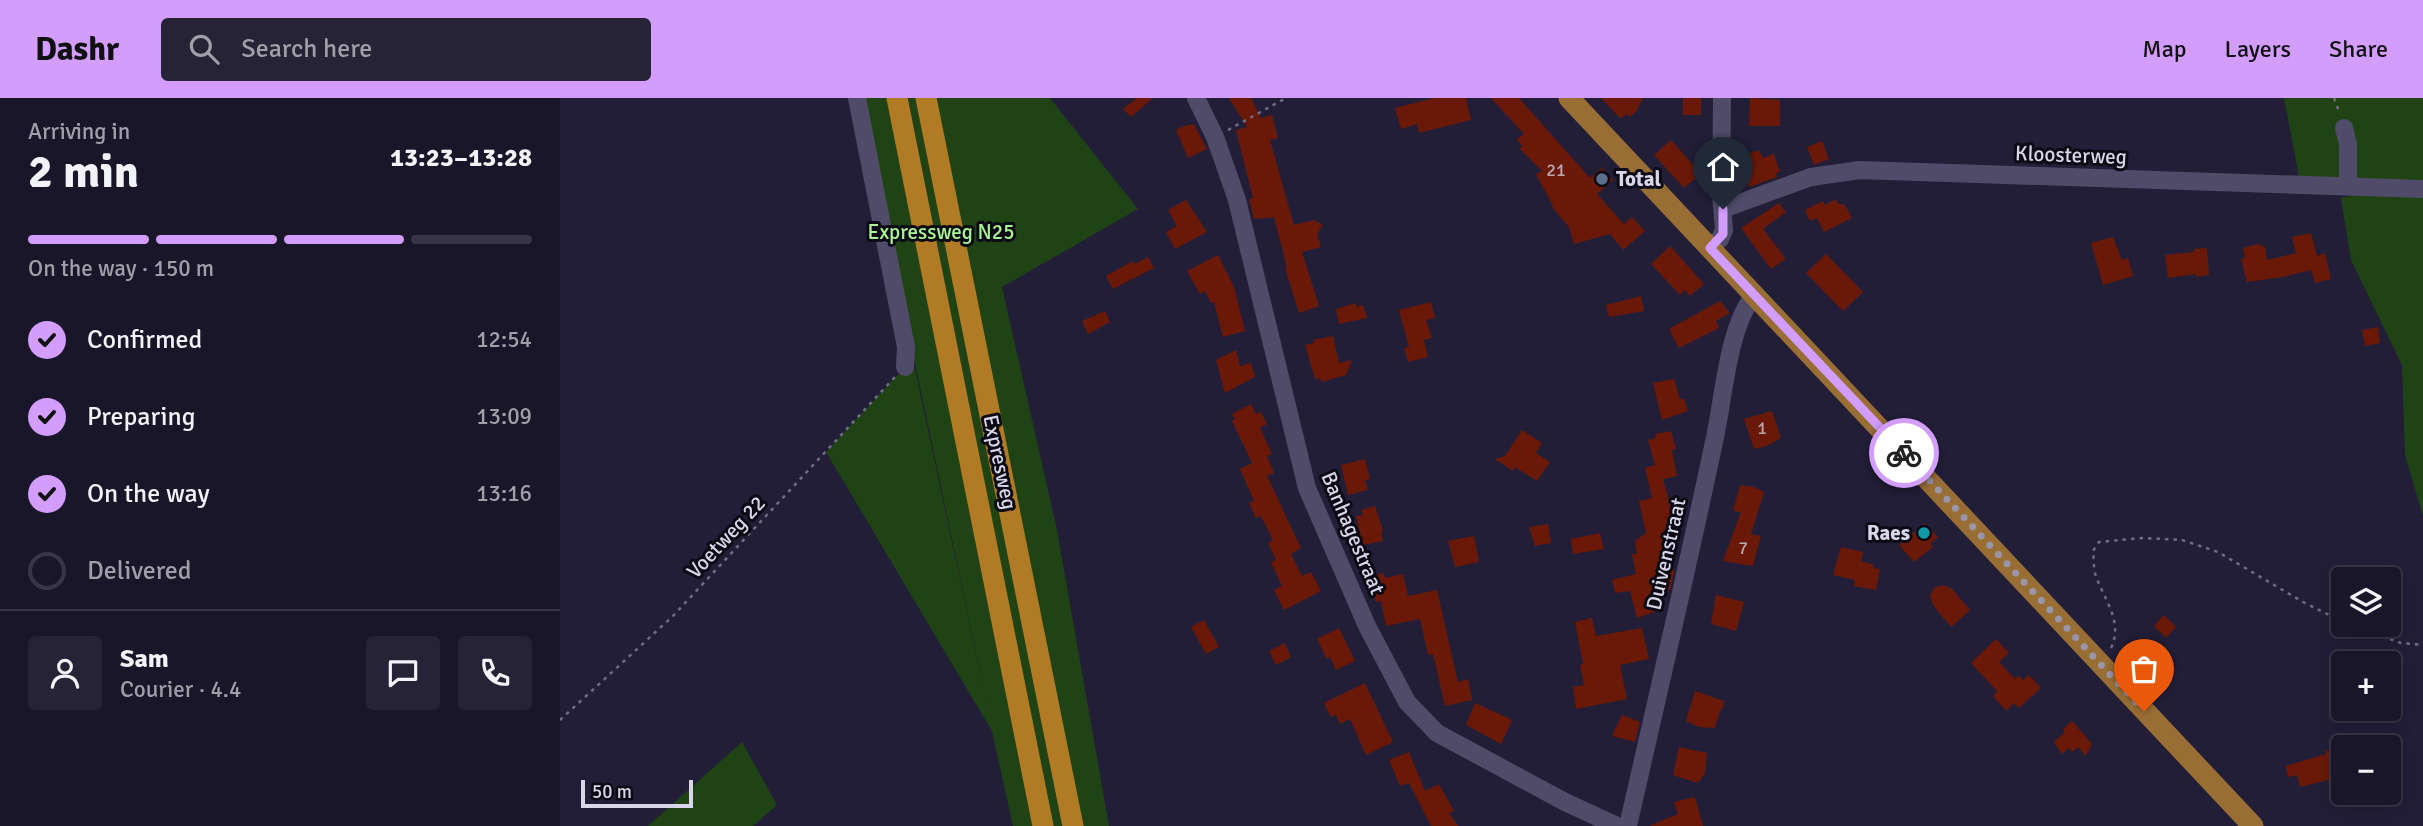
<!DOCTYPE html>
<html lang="en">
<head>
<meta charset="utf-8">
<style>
  :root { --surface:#1a162a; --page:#272336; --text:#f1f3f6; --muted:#9f9fa8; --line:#383547; --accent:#d29dfd }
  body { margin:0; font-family:Signika,sans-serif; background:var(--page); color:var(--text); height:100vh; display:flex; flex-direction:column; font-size:26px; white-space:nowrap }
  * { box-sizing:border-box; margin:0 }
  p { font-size:23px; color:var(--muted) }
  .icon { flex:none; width:38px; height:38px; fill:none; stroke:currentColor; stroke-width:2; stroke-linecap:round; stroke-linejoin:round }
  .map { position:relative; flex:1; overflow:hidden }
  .sheet { display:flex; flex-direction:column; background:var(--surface); width:560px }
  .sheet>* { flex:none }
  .fabs { position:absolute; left:1771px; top:469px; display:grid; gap:14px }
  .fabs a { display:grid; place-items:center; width:70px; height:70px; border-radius:7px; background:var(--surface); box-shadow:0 4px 18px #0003,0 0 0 2px var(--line); font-size:35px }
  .scale { position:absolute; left:21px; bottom:18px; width:112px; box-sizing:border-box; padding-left:7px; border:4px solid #d8d6e8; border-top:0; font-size:19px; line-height:24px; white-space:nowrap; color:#d8d6e8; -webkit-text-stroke:5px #0c0a15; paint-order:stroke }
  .pin { position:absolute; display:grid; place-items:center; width:60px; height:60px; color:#fff; margin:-72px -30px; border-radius:50% 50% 50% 0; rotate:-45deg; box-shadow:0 0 7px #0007 }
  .pin .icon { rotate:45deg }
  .courier { position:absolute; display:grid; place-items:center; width:70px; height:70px; margin:-35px; border:5px solid #d29dfd; border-radius:50%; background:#fff; color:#222; box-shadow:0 2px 9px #0007 }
  .head em { font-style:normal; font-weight:700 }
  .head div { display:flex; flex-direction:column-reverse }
  .head { display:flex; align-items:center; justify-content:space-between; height:119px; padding:0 28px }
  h1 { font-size:46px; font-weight:700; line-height:52px }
  .bar { display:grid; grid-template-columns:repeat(4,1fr); gap:10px 7px; align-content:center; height:84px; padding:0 28px }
  .bar i { height:9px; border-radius:5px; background:var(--line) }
  .bar .current { background:var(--accent) }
  .bar p { grid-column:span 4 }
  .line { display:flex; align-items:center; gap:18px; padding:0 28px; border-top:2px solid var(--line) }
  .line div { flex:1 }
  .round { display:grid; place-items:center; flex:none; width:74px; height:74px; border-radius:7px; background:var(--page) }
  ol { padding:0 28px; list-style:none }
  li { display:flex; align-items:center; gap:21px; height:77px }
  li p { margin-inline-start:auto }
  li .icon { padding:7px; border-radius:50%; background:var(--accent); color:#111; stroke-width:4 }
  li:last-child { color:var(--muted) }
  li i { width:38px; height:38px; border:4px solid var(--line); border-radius:50% }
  header { display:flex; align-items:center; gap:42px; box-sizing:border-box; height:98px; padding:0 35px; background:var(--accent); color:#111 }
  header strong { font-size:33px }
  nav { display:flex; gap:38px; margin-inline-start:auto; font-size:24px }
  .search { width:490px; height:63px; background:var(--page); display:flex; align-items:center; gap:18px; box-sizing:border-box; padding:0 24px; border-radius:7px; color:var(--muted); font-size:26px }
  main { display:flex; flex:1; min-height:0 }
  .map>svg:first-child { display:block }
  .green { fill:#204315 }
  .building { fill:#6a1908 }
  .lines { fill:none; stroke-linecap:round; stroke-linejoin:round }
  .path { stroke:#706c83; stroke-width:2.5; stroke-dasharray:3.5 5; stroke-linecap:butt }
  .minor { stroke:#504b69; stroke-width:18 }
  .primary { stroke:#996e35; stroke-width:21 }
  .trunk { stroke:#b17a24; stroke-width:21 }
  .done { stroke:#9996aa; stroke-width:7; stroke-dasharray:0 12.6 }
  .route { stroke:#d29dfd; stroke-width:9 }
  .service-dot { fill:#5c6f8a; stroke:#0c0a15; stroke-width:2.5 }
  .culture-dot { fill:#0f9aa8; stroke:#0c0a15; stroke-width:2.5 }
  .labels { text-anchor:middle; stroke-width:6; stroke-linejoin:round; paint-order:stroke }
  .number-label { font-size:18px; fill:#bca7b0 }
  .street-label { font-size:21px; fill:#d8d6e8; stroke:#0c0a15 }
  .poi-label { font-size:21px; font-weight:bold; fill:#d8d6e8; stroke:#0c0a15; text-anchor:start }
  .park-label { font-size:21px; fill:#aaf594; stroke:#0c0a15 }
</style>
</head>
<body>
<header>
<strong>Dashr</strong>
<div class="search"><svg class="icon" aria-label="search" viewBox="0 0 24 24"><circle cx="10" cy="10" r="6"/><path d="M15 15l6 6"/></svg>Search here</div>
<nav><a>Map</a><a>Layers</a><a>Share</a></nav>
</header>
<main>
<section class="sheet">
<div class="head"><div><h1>2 min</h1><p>Arriving in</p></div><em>13:23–13:28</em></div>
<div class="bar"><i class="current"></i><i class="current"></i><i class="current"></i><i></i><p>On the way · 150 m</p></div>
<ol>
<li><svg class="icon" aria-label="check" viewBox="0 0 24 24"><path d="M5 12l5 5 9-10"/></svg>Confirmed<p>12:54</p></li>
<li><svg class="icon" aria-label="check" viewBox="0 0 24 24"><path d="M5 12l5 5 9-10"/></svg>Preparing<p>13:09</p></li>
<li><svg class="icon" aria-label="check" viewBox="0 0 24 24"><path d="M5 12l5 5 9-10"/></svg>On the way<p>13:16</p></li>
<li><i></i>Delivered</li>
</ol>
<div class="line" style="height:126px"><a class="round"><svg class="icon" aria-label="person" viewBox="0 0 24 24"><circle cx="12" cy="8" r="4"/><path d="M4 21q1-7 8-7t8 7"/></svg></a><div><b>Sam</b><p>Courier · 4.4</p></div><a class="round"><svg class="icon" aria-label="chat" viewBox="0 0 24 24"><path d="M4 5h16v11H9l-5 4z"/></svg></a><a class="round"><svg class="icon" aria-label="phone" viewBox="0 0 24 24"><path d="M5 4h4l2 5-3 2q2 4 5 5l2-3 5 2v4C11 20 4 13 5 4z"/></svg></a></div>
</section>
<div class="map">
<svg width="1863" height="728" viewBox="0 0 1863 728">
  <rect width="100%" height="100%" fill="#231e38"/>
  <g class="green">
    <path d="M299 0H490L578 111 442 189 497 432 549 728H453L432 633 266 354 345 269 354 267 430 621Z"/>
    <path d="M1724 0H1863V85L1739 79Z"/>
    <path d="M1799 96 1863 99V418L1845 357 1842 267 1791 162 1781 100Z"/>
    <path d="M182 644 217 707 193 728H88Z"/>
  </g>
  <g class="building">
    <path d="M577 0H593L571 19 563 11Z"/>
    <path d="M669 0H691L701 20 712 17 718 40 710 42 734 127 754 122 763 127 757 136 761 149 742 154 759 208 739 215 725 170H727L714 119 694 121 689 101 693 100 676 32 687 29Z"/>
    <path d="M874 0H906L911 22 859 35 857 26 841 31 835 10Z"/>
    <path d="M931 0H959L1030 80 1042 70 1053 82 1037 96 1064 126 1072 119 1085 133 1063 152 1050 136 1014 146 1009 129 992 109 993 108 976 76 982 73 960 51 962 48 957 41 964 36Z"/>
    <path d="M1041 0H1083L1076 14 1069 19 1066 16 1061 21Z"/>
    <rect x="1123" y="0" width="18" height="17"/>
    <path d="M1190 0 1220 2V28H1189Z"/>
    <path d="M634 26 647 51 628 60 616 32 624 28Z"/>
    <path d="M1111 42 1126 59 1146 81 1133 82 1124 90 1094 57Z"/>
    <path d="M1262 43 1269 61 1254 67 1247 49Z"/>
    <path d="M1199 52 1203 60 1214 56 1220 74 1216 75 1217 79 1189 89 1178 60Z"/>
    <path d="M1276 101 1277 105 1285 107 1292 120 1264 134 1257 120 1250 123 1245 112 1263 103 1265 107Z"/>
    <path d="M626 102 647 134 615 151 606 134 617 128 608 112Z"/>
    <path d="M1219 105 1226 114 1203 131 1226 161 1211 171 1181 130Z"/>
    <path d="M1751 135 1757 158 1765 155 1771 181 1755 185 1751 172 1723 179 1687 184 1681 161 1685 160 1683 150 1698 146 1705 149 1707 162 1736 155 1732 139Z"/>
    <path d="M1553 139 1562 162 1568 160 1573 178 1543 187 1531 145Z"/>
    <path d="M1110 148 1144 186 1130 198 1125 192 1120 197 1091 166Z"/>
    <path d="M1647 150 1649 177 1636 179V176L1608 180 1605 157 1634 154V151Z"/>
    <path d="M1266 156 1303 194 1283 213 1246 175Z"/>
    <path d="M658 157 674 189 685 233 663 239 654 204 651 205 645 193 640 196 627 173Z"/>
    <path d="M588 159 594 170 553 191 546 178 573 163 575 166Z"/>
    <path d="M1081 198 1084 213 1049 219 1046 207Z"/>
    <path d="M1160 203 1170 215 1156 223 1159 230 1119 250 1109 231Z"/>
    <path d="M871 204 875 220 866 222 872 240 864 242 868 259 848 264 844 250 849 249 839 212Z"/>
    <path d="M796 205V209L803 207 807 220 779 226 776 211Z"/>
    <path d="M545 213 550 224 528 236 522 223Z"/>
    <path d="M1818 229 1820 245 1805 248 1802 232Z"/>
    <path d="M773 238 779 265 792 262 786 277 761 284 760 280 755 281 745 247 754 245 753 242Z"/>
    <path d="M676 252 680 268 691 265 695 279 665 295 656 262Z"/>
    <path d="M1114 281 1120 301H1124L1128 313 1102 322 1093 285Z"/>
    <path d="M691 306 696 316 701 314 707 326 700 330 712 356 707 358 714 375 707 378 741 450 731 456 742 478 751 474 761 493 724 512 714 492 722 488 711 464 716 462 708 445 713 442 701 418 696 420 689 405 694 403 680 371 692 365 672 323 675 321 672 316Z"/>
    <path d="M1212 313 1221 340 1207 348 1194 351 1184 321Z"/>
    <path d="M962 332 982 345 976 355 990 364 977 383 955 369 953 373 935 361 945 358Z"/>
    <path d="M1111 333 1116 351 1112 352 1117 378 1103 381 1116 429 1103 433 1114 475 1110 492 1099 495 1103 511 1077 520 1070 493 1055 495 1052 482 1076 476 1072 456H1077L1075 443 1086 435 1079 403 1092 400 1085 370 1095 367 1088 342 1096 340 1095 336Z"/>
    <path d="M805 361 810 381 805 382 808 392 788 397 781 367Z"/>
    <path d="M1180 387 1191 389 1192 388 1204 394 1191 436 1201 438 1193 468 1163 463 1181 414 1173 413Z"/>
    <path d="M815 408 823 433 821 434 823 443 803 447 796 418 803 417 801 412Z"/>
    <path d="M1365 425 1378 439 1370 446 1373 449 1354 464 1339 447Z"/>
    <path d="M988 426 991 445 975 448 969 429Z"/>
    <path d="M1040 435 1044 451 1013 456 1011 441Z"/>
    <path d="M914 438 919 464 895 469 888 443Z"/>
    <path d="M1281 449 1303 454 1301 463 1314 467 1313 470 1320 471 1316 492 1294 488 1295 482 1273 477Z"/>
    <path d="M824 475 825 480 843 476 848 498 877 492 898 584 908 581 912 602 885 608 873 556 868 557 860 521 826 528 821 503 816 504 810 485 814 484 812 478Z"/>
    <path d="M1383 487 1392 491 1410 512 1391 529 1373 507 1370 498 1374 490Z"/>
    <path d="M1156 497 1184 504 1176 533 1151 526Z"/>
    <path d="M1604 517 1616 529 1606 540 1594 528Z"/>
    <path d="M1032 520 1036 538 1082 530 1089 561 1060 567 1067 601 1016 611 1013 589 1024 587 1020 567 1023 566 1015 524Z"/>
    <path d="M644 522 659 549 646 556 631 529Z"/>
    <path d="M779 530 795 563 776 572 770 559 767 561 757 541Z"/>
    <path d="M1436 541 1449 555 1439 564 1455 581 1458 578 1463 582 1469 577 1481 590 1459 610 1454 605 1446 613 1433 598 1437 593 1411 565Z"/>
    <path d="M725 545 731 559 716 567 709 553Z"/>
    <path d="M805 585 833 644 806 657 790 621 780 626 776 617 771 619 764 605Z"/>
    <path d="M1135 593 1164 603 1163 610 1160 613 1155 630 1139 629 1126 623Z"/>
    <path d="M915 605 952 622 941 646 906 627Z"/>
    <path d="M1062 617 1080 624 1075 644 1052 638Z"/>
    <path d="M1512 623 1532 646 1526 658 1518 649 1512 654 1509 650 1502 656 1494 644 1505 634 1503 631Z"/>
    <path d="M1119 649 1147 655 1145 675 1138 685 1113 677Z"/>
    <path d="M1777 650 1783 675V699L1773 701 1768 682 1740 689 1737 677 1728 679 1726 668 1766 656 1765 653Z"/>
    <path d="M849 654 865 693 879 686 894 713 889 715 898 728H871L849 685 840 688 829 662Z"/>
    <path d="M1135 699 1143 728H1089L1118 716 1114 704Z"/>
  </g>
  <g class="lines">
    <g class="path">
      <path d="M1774 0 1780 16"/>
      <path d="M668 32 726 0"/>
      <path d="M1790 527 1841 545 1863 547"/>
      <path d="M1551 550C1563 525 1546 504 1537 481 1533 472 1534 462 1533 453L1539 444 1583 440 1622 442 1658 454 1743 504 1783 524"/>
      <path d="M0 622 113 518 335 279"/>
    </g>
    <g class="minor">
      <path d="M297 0 346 249 345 269"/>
      <path d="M636 0 655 39 677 102 747 390 807 528 847 604 877 635 1005 704 1057 728"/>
      <path d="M1784 30 1788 46V88"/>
      <path d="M1163 111 1251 79 1300 72 1863 91"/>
      <path d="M1150 150 1160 141 1164 132 1161 96 1162 0"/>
      <path d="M1068 728C1097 600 1127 472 1154 344 1164 300 1167 232 1194 197"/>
    </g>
    <path class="primary" d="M1009 0 1693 728"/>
    <g class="trunk">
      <path d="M337 0 483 728"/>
      <path d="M366 0 513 728"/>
    </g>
  </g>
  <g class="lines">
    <path class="done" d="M1344 355 1584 613"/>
    <path class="route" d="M1163 111V136L1150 150 1344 355"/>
  </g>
  <circle class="service-dot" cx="1042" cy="81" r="7"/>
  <circle class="culture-dot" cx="1364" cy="435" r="7"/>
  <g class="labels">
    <g class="number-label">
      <text x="996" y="78">21</text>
      <text x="1202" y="336">1</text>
      <text x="1183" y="456">7</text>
    </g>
    <g class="street-label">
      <text transform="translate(1511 57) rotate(2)" y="7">Kloosterweg</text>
      <text transform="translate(440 364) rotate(78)" y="7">Expresweg</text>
      <text transform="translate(793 435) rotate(67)" y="7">Banhagestraat</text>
      <text transform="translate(166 439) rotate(-47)" y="7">Voetweg 22</text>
      <text transform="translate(1106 456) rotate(-77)" y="7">Duivenstraat</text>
    </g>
    <g class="poi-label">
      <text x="1056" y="88">Total</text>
      <text x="1350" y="442" text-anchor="end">Raes</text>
    </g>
    <g class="park-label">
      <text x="381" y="141">Expressweg N25</text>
    </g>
  </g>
</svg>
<div class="fabs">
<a><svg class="icon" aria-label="layers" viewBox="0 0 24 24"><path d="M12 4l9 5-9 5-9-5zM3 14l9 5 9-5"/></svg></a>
<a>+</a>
<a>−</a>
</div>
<div class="scale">50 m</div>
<div class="pin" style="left:1584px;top:613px;background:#ea580c"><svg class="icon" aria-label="bag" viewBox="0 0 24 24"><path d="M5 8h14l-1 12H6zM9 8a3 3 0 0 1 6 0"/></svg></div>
<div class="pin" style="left:1163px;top:111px;background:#1f2937"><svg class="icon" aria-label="home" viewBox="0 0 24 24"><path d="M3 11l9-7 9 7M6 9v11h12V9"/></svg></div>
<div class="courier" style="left:1344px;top:355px"><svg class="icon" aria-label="bike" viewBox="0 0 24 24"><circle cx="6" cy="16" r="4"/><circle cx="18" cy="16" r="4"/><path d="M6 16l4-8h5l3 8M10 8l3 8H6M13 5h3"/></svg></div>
</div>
</main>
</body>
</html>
